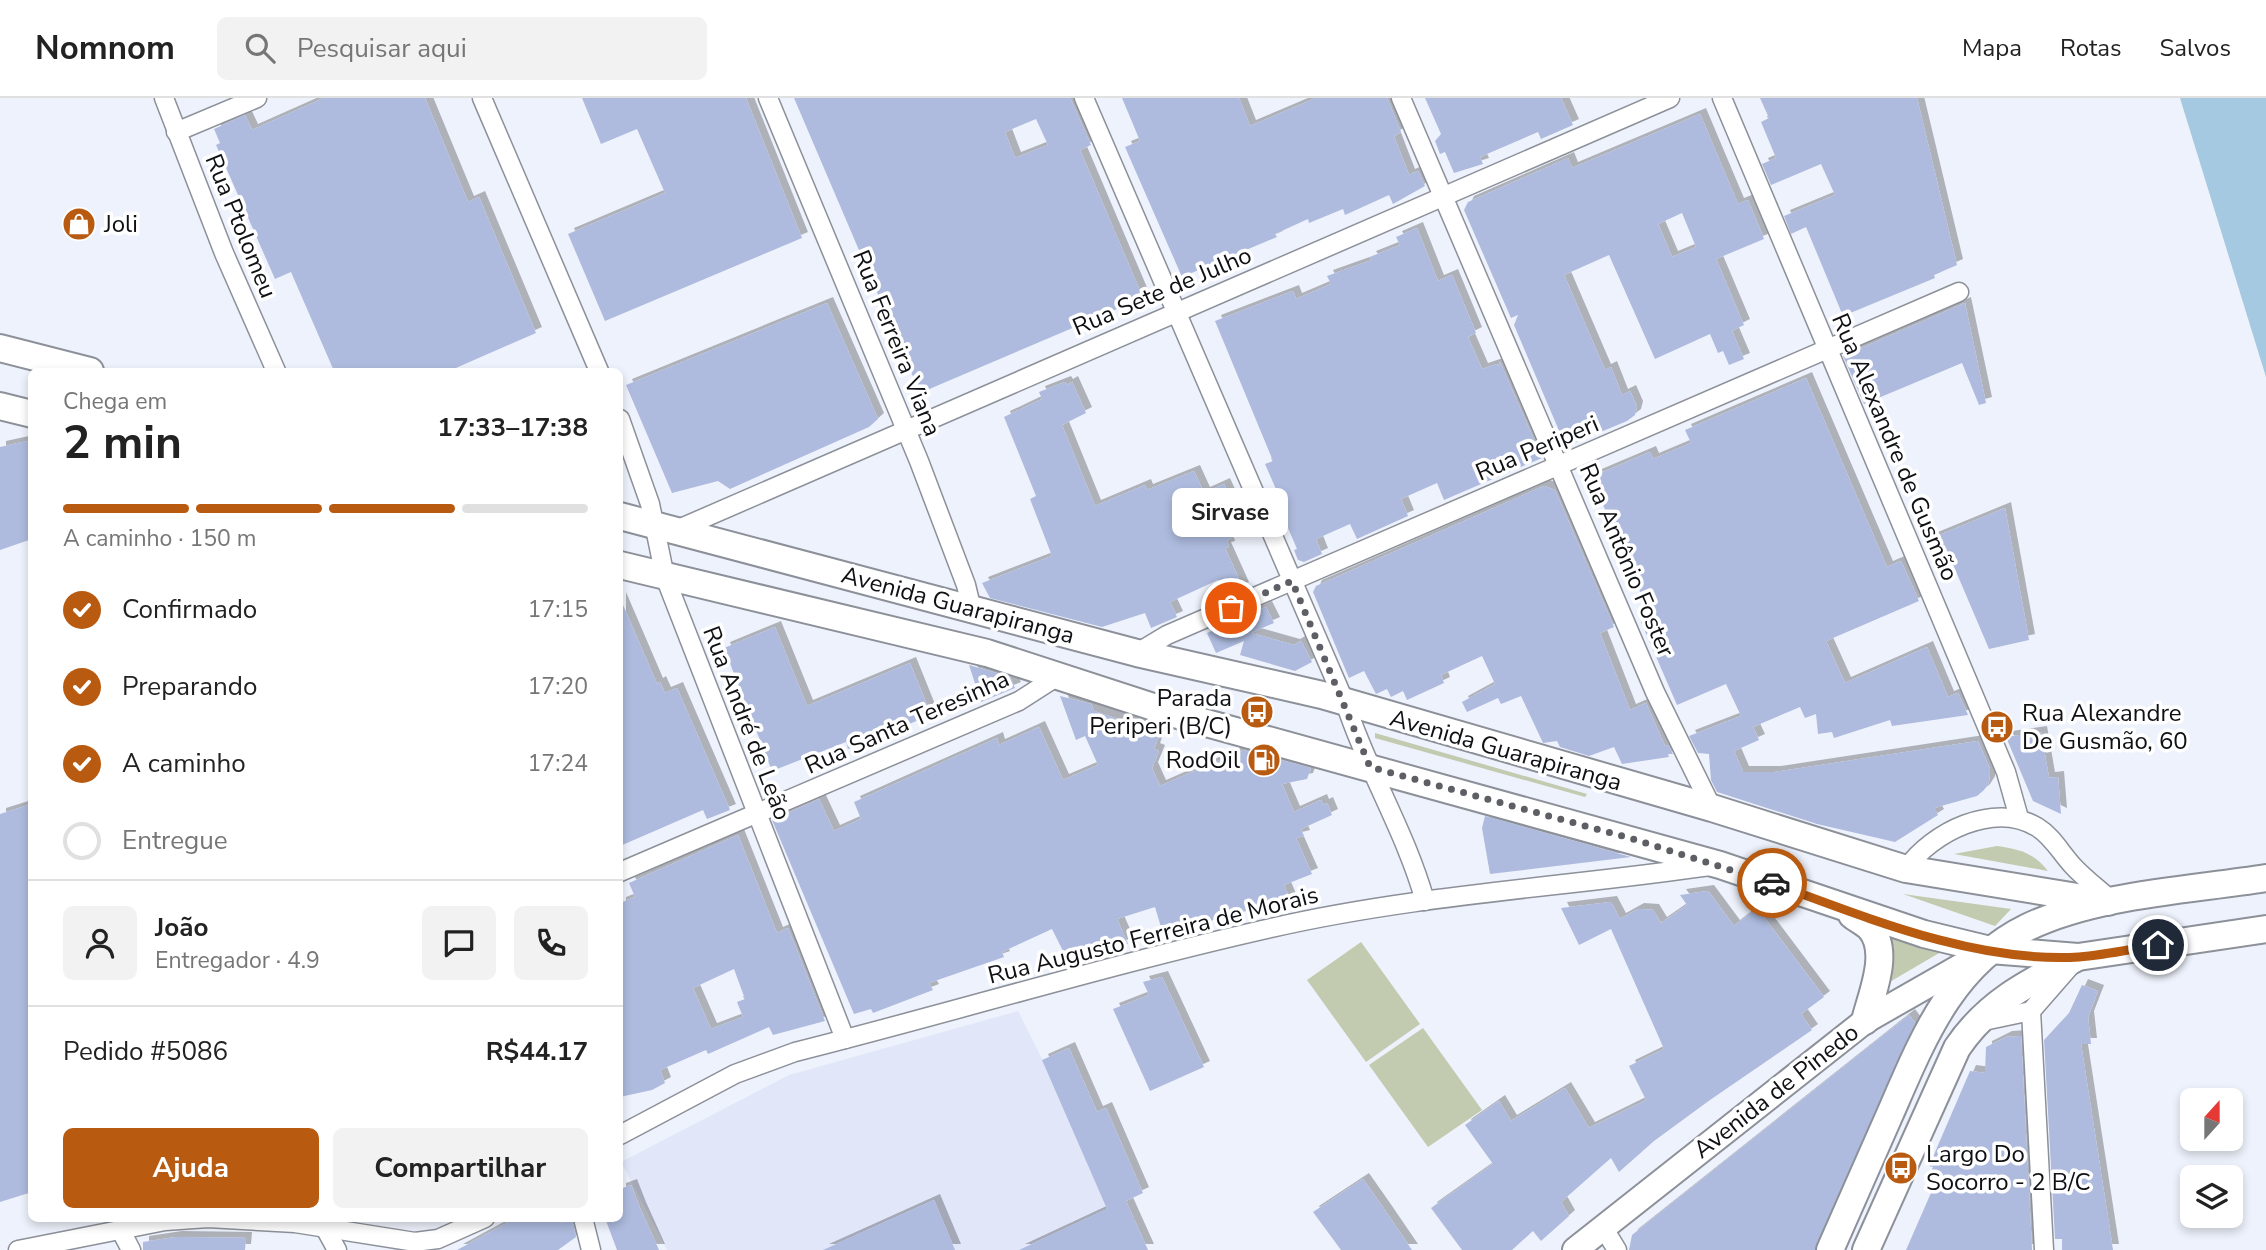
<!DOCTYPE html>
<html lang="pt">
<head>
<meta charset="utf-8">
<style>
  :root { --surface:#fff; --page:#f2f2f2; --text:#222; --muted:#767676; --line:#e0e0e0; --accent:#b85a0f }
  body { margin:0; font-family:"Nunito Sans",sans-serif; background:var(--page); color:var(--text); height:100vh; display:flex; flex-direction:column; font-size:26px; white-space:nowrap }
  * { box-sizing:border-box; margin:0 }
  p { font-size:23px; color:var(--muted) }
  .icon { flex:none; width:38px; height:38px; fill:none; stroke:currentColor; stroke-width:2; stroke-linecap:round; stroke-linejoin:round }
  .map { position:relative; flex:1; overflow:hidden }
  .side { position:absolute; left:28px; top:270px; width:595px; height:854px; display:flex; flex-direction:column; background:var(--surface); border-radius:10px; box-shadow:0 4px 10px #0003 }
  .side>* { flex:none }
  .needle { width:46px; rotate:21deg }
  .buttons { position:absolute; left:2180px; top:990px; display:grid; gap:14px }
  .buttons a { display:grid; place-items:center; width:63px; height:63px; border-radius:10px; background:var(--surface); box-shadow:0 4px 10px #0003; font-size:35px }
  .pin { position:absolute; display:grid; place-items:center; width:60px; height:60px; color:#fff; margin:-30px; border:4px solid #fff; border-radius:50%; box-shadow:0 2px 7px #0007 }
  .courier { position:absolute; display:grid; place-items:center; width:70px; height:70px; margin:-35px; border:5px solid #b85a0f; border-radius:50%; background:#fff; color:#222; box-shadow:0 2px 9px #0007 }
  .bubble { position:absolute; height:49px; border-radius:10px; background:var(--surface); box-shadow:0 4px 10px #0003; font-size:23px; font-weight:700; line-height:49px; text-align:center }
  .summary em { font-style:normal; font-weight:700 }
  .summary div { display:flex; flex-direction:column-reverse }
  .summary { display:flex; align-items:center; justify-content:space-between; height:119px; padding:0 35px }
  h1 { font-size:46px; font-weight:700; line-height:52px }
  .bar { display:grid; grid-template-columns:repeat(4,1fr); gap:10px 7px; align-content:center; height:84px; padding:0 35px }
  .bar i { height:9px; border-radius:5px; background:var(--line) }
  .bar .selected { background:var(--accent) }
  .bar p { grid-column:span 4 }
  .line { display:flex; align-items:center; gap:18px; padding:0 35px; border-top:2px solid var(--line) }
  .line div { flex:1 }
  .round { display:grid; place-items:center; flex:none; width:74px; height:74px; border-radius:10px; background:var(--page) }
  ol { padding:0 35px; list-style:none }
  li { display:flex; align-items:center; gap:21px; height:77px }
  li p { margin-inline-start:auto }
  li .icon { padding:7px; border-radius:50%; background:var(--accent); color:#fff; stroke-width:4 }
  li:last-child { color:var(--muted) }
  li i { width:38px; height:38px; border:4px solid var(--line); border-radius:50% }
  .button { display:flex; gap:14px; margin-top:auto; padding:14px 35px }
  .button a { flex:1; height:80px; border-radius:10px; background:var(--accent); color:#fff; font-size:28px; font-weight:700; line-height:80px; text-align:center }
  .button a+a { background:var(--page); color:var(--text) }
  header { display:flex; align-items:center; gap:42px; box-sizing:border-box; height:98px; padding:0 35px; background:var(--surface); border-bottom:2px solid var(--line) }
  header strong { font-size:33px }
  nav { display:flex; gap:38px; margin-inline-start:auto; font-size:24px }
  .search { width:490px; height:63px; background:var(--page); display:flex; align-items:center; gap:18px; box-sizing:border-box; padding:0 24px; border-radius:10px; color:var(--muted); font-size:26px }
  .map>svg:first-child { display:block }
  .built { fill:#e1e7f9 }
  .green { fill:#c2cab0 }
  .water { fill:#a5c9e1 }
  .building { fill:#aebbde; fill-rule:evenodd; filter:url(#shadow) }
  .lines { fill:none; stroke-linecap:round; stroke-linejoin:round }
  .street-casing { stroke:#8c9099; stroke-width:21 }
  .secondary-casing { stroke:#8c9099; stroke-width:28 }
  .primary-casing { stroke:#8c9099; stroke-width:30 }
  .street { stroke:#fff; stroke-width:18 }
  .secondary { stroke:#fff; stroke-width:24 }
  .primary { stroke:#fff; stroke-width:26 }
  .done { stroke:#5d5f65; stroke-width:7; stroke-dasharray:0 12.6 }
  .route { stroke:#b85a0f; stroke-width:9 }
  .labels { text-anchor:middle; stroke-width:7; stroke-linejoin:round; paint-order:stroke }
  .poi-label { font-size:24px; fill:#0f1013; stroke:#fff; text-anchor:start }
  .street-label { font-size:24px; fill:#0f1013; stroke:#fff }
</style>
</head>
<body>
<header>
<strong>Nomnom</strong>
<div class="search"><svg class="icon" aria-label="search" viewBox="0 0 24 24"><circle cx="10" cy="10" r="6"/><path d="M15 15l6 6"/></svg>Pesquisar aqui</div>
<nav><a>Mapa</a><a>Rotas</a><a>Salvos</a></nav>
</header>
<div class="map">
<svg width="2266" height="1152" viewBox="0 0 2266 1152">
  <defs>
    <filter id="shadow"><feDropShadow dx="6" dy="-6" stdDeviation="0" flood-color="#0004"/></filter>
  </defs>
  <rect width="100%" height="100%" fill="#eef2fc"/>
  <path class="built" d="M1018 913 1138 1152H667L621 1064 789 977Z"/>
  <g class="green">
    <path d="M1375 635 1587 696 1585 699 1375 640Z"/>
    <path d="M1997 748C2019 751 2034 755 2048 773L1954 756Z"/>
    <path d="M1903 796 2011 811 1995 828Z"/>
    <path d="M1872 828 1946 851 1876 892Z"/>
    <path d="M1361 844 1420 926 1366 964 1307 882Z"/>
    <path d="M1423 930 1482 1012 1428 1049 1369 967Z"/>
  </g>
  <path class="water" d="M2180 0H2266V279Z"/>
  <g class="building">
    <path d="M324 0H425L468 104 479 99 536 235 449 273H334L291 174 275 181 216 47 220 45 214 31 245 17 252 32Z"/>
    <path d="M582 0H746L802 140 605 223 568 136 665 95 637 31 601 46Z"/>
    <path d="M794 0H1070L1091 47 1080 52 1143 200 920 295ZM1036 21 1048 47 1015 60 1005 34Z"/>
    <path d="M1122 0H1239L1250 28 1316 0H1387L1401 34 1394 38 1409 77 1418 73 1425 88 1393 106 1389 97 1345 117 1343 111 1309 125 1308 121 1275 136 1277 139 1182 179 1125 49 1140 43Z"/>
    <path d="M1425 0H1561L1573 27 1541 41 1538 34 1480 59 1483 66 1454 75 1445 54 1440 56 1435 43 1441 36Z"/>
    <path d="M1760 0H1917L1957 167 1934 177 1935 180 1843 218 1806 129 1791 136 1784 118 1835 97 1821 66 1771 87 1762 66 1776 60 1761 24 1769 20Z"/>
    <path d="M1700 16 1738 106 1748 102 1764 141 1716 161 1744 227 1732 233 1744 261 1729 267 1723 253 1718 255 1710 236 1655 261 1609 157 1564 177 1605 272 1611 269 1622 297 1630 293 1637 309 1635 317 1627 323 1572 346 1563 342 1514 227 1518 217 1511 220 1464 112 1468 104 1568 60 1572 70ZM1682 115 1696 149 1672 159 1658 126Z"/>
    <path d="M1417 130 1438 183 1452 177 1476 235 1468 239 1482 271 1497 266 1498 269 1500 264 1542 360 1444 402 1437 385 1401 401 1408 418 1357 441 1350 426 1316 441 1322 456 1304 464 1298 462 1294 452 1297 451 1282 416 1286 414 1265 366 1273 363 1215 223 1293 193 1296 201 1331 186 1327 178 1372 162 1370 159 1400 147 1396 139Z"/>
    <path d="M827 205 878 321 869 329 730 391 718 383 672 395 626 287Z"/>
    <path d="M1965 205 1986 305 1979 307 1962 265 1864 306 1843 258Z"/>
    <path d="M1806 280 1887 469 1901 463 1919 503 1826 543 1845 585 1927 549 1948 599 1958 595 1968 617 1892 628 1890 622 1834 640 1832 634 1818 636 1816 616 1805 620 1800 609 1753 629 1759 642 1734 653 1743 674H1775L1978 643 1990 671 1989 684 1984 692 1977 698 1934 710 1938 717 1895 744 1817 726 1717 694 1711 682 1709 656 1698 655 1689 638 1741 618 1726 586 1677 607 1641 524 1651 519 1591 379 1650 354 1653 361 1691 345 1685 332Z"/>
    <path d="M1065 284 1067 287 1072 284 1086 315 1062 327 1095 408 1145 387 1147 392 1194 373 1204 395 1224 386 1239 419 1247 416 1253 431 1227 442 1229 449 1225 450 1243 490 1225 498 1218 482 1170 504 1177 519 1151 530 1145 515 1102 529 990 500 982 485 1052 458 1030 401 1036 398 1004 319 1042 301 1039 294Z"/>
    <path d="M32 342V441L0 452V349Z"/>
    <path d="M1544 388 1555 392 1614 529 1600 535 1630 612 1646 605 1665 648 1668 647 1673 656H1668L1669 659 1622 666 1614 649 1589 658 1560 649 1557 643 1543 645 1521 598 1501 606 1498 600 1467 614 1462 604 1495 586 1482 558 1441 577 1444 585 1407 602 1403 593 1391 599 1387 591 1376 596 1364 573 1349 580 1313 494 1316 488Z"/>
    <path d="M2005 410 2029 542 1989 551 1946 450 1940 453 1932 440Z"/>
    <path d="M620 500 657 586 660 584 665 595 677 590 730 712 707 721 703 712 620 748Z"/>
    <path d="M1266 509 1274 525 1251 535 1294 547 1301 543 1312 564 1295 573 1240 557 1244 543 1216 555 1207 535Z"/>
    <path d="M775 529 807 608 910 565 931 617 848 651 846 644 772 673 724 550Z"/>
    <path d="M969 567 1010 579 1015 590 981 604Z"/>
    <path d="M1060 598 1091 606 1094 613 1160 635 1154 651 1159 653 1152 670 1160 688 1243 652 1311 670 1307 681 1282 686 1294 714 1321 702 1323 707 1327 705 1332 717 1301 731 1304 738 1296 740 1312 776 1284 787 1291 804 1257 810 1163 836 1155 809 1117 821 1128 846 1067 861 1052 831 1002 854 1004 859 929 885 933 892 873 915 871 911 854 916 772 722 819 701 834 733 861 721 854 704 997 640 999 647 1039 629 1063 682 1098 667 1085 638 1076 642Z"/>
    <path d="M2041 634 2049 680 2058 679 2061 716 2033 703 2006 639Z"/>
    <path d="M32 706V1094L0 1104V716Z"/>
    <path d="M1485 718 1631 759 1490 776 1482 730Z"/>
    <path d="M738 737 777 835 788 830 825 923 773 937 769 929 708 956 706 952 660 972 665 985 652 992 620 999V805L635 799 629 785ZM734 871 745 901 737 904 743 919 711 931 693 890Z"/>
    <path d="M1708 793 1734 828 1757 810 1824 899 1801 916 1812 932 1710 1002 1654 1043 1619 1074 1611 1060 1561 1104 1569 1118 1541 1143 1533 1133 1512 1152H1462L1431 1110 1493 1066 1465 1027 1499 1003 1511 1023 1565 990 1589 1030 1646 1002 1629 968 1664 951 1611 831 1579 847 1561 810 1611 804 1620 821 1638 811 1653 812 1661 825 1687 807 1680 797Z"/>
    <path d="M1162 879 1204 969 1150 993 1113 911 1149 897 1143 884Z"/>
    <path d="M2082 887 2098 893 2088 919 2091 946H2081L2113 1152H2062V1141H2055L2044 942 2069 915Z"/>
    <path d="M1909 917 1915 925 1815 1152H1629L1632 1137Z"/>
    <path d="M2021 938 2032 1152H1906L1934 1088 1926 1085 1933 1069 1929 1068 1970 973 1985 975 1986 949 2006 939Z"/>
    <path d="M1069 950 1097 1014 1106 1010 1143 1095 1126 1103 1148 1152H1019L1107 1111 1042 962Z"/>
    <path d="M1363 1081 1384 1111 1412 1152H1341L1313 1114Z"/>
    <path d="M631 1087 640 1110 659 1152H617L605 1120H620V1091Z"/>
    <path d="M934 1102 955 1152H823Z"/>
    <path d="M516 1120H556L561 1125 572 1120 576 1139 558 1152H457Z"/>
    <path d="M176 1139 246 1140 245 1152H143V1144Z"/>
  </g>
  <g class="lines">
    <defs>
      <g id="street">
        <path d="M164 0 224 155 276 273"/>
        <path d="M482 0 599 273"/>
        <path d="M768 0 919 363 966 487 972 512"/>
        <path d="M1084 0 1346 607C1368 674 1406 735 1425 803"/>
        <path d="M1401 0 1655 594 1712 710"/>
        <path d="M1722 0 2006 674 2019 720"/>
        <path d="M176 34 257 0"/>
        <path d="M620 321 650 406 665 479 845 941"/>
        <path d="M674 433 1670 0"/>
        <path d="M1137 555 1167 537 1959 194"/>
        <path d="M1906 771C1932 734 1994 703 2037 729 2052 738 2061 755 2073 768 2085 781 2100 792 2113 804"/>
        <path d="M620 774 1019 603 1058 578"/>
        <path d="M2031 913 2044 1152"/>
        <path d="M1979 924 2031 913 2072 866"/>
        <path d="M620 1037 735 976 795 954C954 914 1111 866 1271 830 1415 797 1564 789 1710 768"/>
        <path d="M583 1120 591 1152"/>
        <path d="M1603 1129 1617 1152"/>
        <path d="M120 1131 131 1152"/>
        <path d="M326 1132 337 1152"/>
        <path d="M18 1152 165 1123 208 1120 295 1125 415 1144 438 1141 485 1120"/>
      </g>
      <path id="secondary" d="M1575 1152 1865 923 1986 854"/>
      <g id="primary">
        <path d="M0 250 90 273"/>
        <path d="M0 308 32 316"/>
        <path d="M620 418 1137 555 1322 597 1712 710 1906 771 2108 804"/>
        <path d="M620 467 987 555 1181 618 1720 767 1924 836 1990 852 2078 859 2266 831"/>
        <path d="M1852 817C1857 821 1865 825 1870 830 1891 854 1871 897 1865 923"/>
        <path d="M1830 1152C1850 1107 1870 1061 1890 1016 1922 943 1951 866 2028 829 2097 796 2190 792 2266 780"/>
        <path d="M1866 1152 1957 950C1987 905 2029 884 2076 860"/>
      </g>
    </defs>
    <use href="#street" class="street-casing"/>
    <use href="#secondary" class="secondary-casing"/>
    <use href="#primary" class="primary-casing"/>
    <use href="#street" class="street"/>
    <use href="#secondary" class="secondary"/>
    <use href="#primary" class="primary"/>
  </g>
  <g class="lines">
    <path class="done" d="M1231 510 1292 483 1370 669 1633 741 1772 785"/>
    <path class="route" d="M1772 785C1868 820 1975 865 2079 859 2105 857 2132 851 2158 847"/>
  </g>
  <defs>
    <symbol id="shop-disc" viewBox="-11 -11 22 22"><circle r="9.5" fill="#b85a0f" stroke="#fff"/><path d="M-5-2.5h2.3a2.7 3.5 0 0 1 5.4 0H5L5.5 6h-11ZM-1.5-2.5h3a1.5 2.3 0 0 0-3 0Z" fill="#fff"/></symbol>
    <symbol id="bus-disc" viewBox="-11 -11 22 22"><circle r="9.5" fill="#b85a0f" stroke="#fff"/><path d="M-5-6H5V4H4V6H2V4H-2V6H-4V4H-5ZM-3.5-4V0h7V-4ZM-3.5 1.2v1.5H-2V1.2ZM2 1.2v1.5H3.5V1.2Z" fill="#fff"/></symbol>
    <symbol id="fuel-disc" viewBox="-11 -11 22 22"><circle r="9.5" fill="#b85a0f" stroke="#fff"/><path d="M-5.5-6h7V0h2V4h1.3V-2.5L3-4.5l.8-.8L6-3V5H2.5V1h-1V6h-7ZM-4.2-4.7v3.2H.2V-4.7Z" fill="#fff"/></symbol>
  </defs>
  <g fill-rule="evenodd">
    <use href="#shop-disc" x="60" y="107" width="38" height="38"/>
    <use href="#bus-disc" x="1238" y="595" width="38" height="38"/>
    <use href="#bus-disc" x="1978" y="610" width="38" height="38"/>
    <use href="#fuel-disc" x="1245" y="643" width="38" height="38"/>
    <use href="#bus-disc" x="1882" y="1051" width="38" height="38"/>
  </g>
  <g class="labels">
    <g class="poi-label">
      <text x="104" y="134">Joli</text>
      <text x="1232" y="608" text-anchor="end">Parada<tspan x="1232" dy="28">Periperi (B/C)</tspan></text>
      <text x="2022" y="623">Rua Alexandre<tspan x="2022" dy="28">De Gusmão, 60</tspan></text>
      <text x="1240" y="670" text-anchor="end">RodOil</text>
      <text x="1926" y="1064">Largo Do<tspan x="1926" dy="28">Socorro - 2 B/C</tspan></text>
    </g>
    <g class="street-label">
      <text transform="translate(241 128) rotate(68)" y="8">Rua Ptolomeu</text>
      <text transform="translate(1162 193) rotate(-23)" y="8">Rua Sete de Julho</text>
      <text transform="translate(897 245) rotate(68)" y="8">Rua Ferreira Viana</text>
      <text transform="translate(1895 349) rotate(67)" y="8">Rua Alexandre de Gusmão</text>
      <text transform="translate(1537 350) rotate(-23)" y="8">Rua Periperi</text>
      <text transform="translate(1627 462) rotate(67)" y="8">Rua Antônio Foster</text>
      <text transform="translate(958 507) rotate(15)" y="8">Avenida Guarapiranga</text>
      <text transform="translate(907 624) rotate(-24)" y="8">Rua Santa Teresinha</text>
      <text transform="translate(747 625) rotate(69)" y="8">Rua André de Leão</text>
      <text transform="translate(1506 652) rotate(16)" y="8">Avenida Guarapiranga</text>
      <text transform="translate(1153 837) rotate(-14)" y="8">Rua Augusto Ferreira de Morais</text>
      <text transform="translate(1776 993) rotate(-38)" y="8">Avenida de Pinedo</text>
    </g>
  </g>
</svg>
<div class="buttons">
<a><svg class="needle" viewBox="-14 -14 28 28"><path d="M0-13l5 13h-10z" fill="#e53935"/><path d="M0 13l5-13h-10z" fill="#767676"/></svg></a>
<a><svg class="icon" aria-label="layers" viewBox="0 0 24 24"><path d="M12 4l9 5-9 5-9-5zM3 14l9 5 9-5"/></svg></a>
</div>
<div class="pin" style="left:1231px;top:510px;background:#ea580c"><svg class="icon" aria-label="bag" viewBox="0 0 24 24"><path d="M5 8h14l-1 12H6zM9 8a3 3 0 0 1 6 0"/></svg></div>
<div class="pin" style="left:2158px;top:847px;background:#1f2937"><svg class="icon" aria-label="home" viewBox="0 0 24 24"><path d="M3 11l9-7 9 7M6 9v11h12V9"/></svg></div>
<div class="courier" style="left:1772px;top:785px"><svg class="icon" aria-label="car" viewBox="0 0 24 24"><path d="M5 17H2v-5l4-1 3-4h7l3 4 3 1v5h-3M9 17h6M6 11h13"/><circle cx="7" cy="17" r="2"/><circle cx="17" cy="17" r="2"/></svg></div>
<div class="bubble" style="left:1172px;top:390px;width:116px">Sirvase</div>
<section class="side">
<div class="summary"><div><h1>2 min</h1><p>Chega em</p></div><em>17:33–17:38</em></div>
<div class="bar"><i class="selected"></i><i class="selected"></i><i class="selected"></i><i></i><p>A caminho · 150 m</p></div>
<ol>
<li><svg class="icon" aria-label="check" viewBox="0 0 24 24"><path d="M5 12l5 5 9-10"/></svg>Confirmado<p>17:15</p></li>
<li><svg class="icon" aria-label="check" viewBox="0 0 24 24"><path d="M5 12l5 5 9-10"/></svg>Preparando<p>17:20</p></li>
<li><svg class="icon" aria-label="check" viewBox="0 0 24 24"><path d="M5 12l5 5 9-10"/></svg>A caminho<p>17:24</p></li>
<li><i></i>Entregue</li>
</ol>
<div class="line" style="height:126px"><a class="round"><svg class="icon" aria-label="person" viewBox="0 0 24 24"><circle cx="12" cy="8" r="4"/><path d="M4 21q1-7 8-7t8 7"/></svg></a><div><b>João</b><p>Entregador · 4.9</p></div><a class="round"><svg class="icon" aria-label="chat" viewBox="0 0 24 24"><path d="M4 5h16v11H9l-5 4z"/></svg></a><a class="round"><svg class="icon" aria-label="phone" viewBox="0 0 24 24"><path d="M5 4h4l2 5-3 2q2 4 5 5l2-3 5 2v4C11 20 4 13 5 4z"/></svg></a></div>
<div class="line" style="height:91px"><div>Pedido #5086</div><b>R$44.17</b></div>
<div class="button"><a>Ajuda</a><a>Compartilhar</a></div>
</section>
</div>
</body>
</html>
